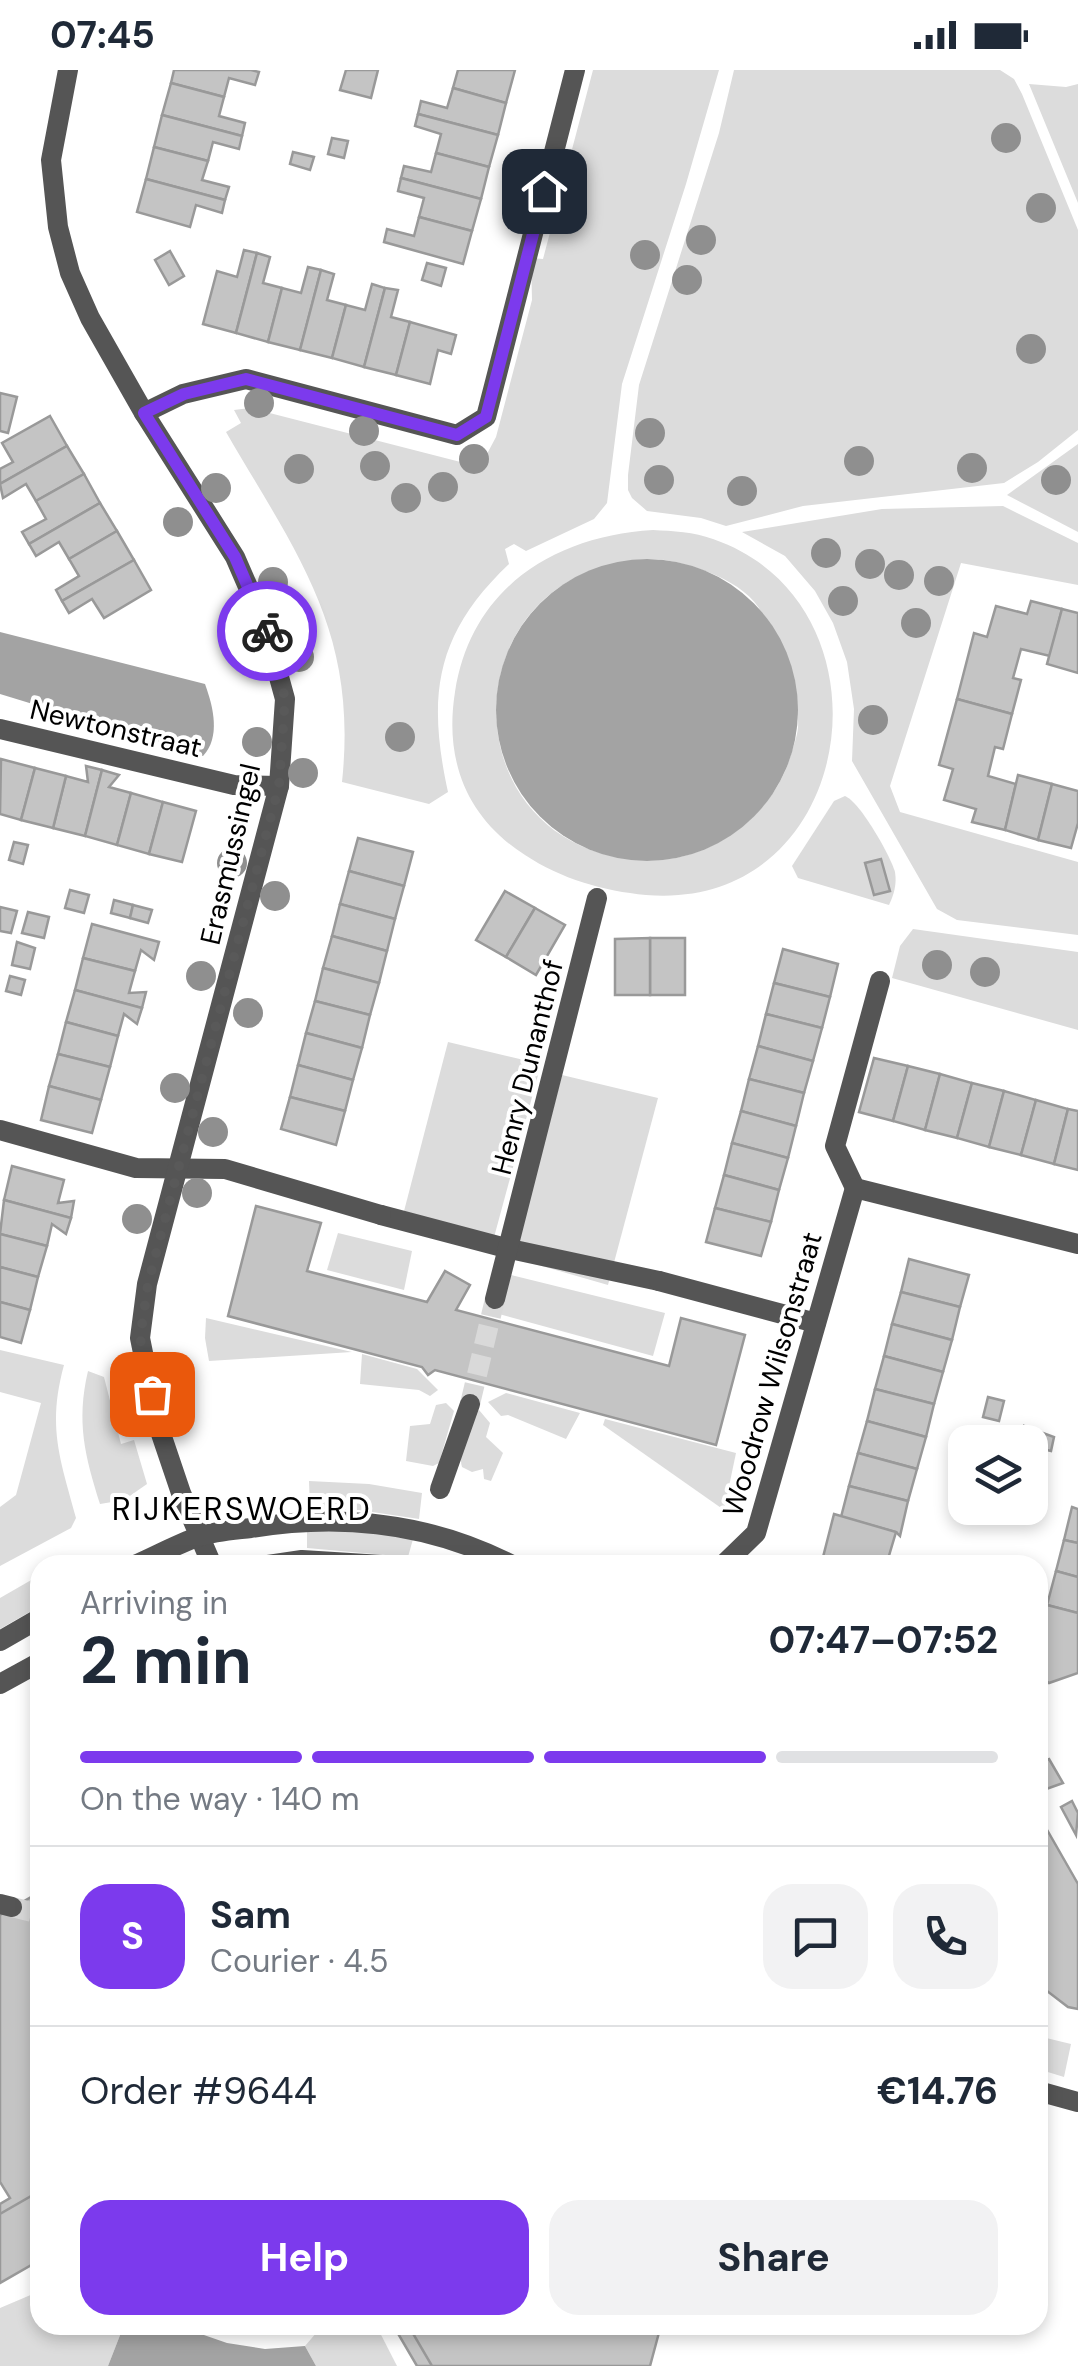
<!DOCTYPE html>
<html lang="en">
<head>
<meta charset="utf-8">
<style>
  :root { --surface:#fff; --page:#f2f2f3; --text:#1f2937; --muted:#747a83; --line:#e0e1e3; --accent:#7c3aed }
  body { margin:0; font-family:"DM Sans",sans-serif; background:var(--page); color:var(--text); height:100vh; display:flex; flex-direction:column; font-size:38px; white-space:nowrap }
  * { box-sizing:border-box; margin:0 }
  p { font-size:32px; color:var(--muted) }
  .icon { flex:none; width:55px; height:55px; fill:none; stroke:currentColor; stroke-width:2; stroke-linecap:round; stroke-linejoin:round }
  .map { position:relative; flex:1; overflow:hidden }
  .sheet { position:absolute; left:30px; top:1485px; width:1018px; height:780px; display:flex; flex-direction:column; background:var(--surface); border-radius:30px; box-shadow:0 5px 15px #0003 }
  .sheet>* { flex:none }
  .fabs { position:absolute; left:948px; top:1355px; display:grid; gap:20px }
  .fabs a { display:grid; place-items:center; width:100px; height:100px; border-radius:20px; background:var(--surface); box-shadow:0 5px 15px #0003; font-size:50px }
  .pin { position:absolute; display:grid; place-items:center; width:85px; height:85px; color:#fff; margin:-42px; border-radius:20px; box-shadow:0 5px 15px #0006 }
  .courier { position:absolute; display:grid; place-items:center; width:100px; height:100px; margin:-50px; border:8px solid #7c3aed; border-radius:50%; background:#fff; color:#222; box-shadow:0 2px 12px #0007 }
  .headline em { font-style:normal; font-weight:700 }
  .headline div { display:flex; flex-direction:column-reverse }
  .headline { display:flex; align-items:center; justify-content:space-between; height:170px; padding:0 50px }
  h1 { font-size:65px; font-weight:700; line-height:75px }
  .bar { display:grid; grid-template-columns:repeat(4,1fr); gap:15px 10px; align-content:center; height:120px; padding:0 50px }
  .bar i { height:12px; border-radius:8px; background:var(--line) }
  .bar .active { background:var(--accent) }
  .bar p { grid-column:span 4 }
  .line { display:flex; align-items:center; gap:25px; padding:0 50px; border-top:2px solid var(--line) }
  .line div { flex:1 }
  .round { display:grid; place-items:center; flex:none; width:105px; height:105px; border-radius:30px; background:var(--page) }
  .primary-button { display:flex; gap:20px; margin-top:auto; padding:20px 50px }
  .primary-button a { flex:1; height:115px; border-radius:30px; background:var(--accent); color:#fff; font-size:40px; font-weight:700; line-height:115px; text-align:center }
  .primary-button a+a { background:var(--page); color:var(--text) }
  .status { display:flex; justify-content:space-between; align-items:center; height:70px; padding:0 50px; background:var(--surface); direction:ltr }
  .status svg { height:28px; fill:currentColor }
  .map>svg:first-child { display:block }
  .green { fill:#dcdcdc; fill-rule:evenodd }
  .water { fill:#a3a3a3 }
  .building { fill:#c4c4c4; stroke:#999; stroke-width:2.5 }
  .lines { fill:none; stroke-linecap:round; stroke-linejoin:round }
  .pedestrian-tunnel { stroke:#d9d9d9; stroke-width:20; stroke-dasharray:20 10; stroke-linecap:butt }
  .pedestrian { stroke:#555; stroke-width:20 }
  .minor { stroke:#555; stroke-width:20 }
  .tertiary { stroke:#555; stroke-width:20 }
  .tree { fill:#8f8f8f }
  .done { stroke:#595959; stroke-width:10; stroke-dasharray:0 18 }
  .route { stroke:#7c3aed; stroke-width:12 }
  .labels { text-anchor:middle; stroke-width:8; stroke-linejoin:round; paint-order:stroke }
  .street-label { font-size:28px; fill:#000; stroke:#fff }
  .quarter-label { font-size:32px; letter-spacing:2.5px; fill:#000; stroke:#fff }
</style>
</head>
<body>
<div class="status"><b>07:45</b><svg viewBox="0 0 49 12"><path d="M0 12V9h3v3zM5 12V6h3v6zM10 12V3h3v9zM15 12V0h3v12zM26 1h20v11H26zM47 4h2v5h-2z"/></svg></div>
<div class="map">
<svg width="1078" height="2296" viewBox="0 0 1078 2296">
  <rect width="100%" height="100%" fill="#fff"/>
  <g class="green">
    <path d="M593 0H719L686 114 622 314 607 433 594 449 526 481 514 474 505 479 509 494C435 564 427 626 448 722L429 734 342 712C358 561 298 486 226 362L241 353 234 340 250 338 480 397 496 367 532 230 531 188 543 189Z"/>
    <path d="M734 0H1000L1014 9 1022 24 1078 160V360L1038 392 1004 413 803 436 726 456 701 448 647 441 632 428 628 420V405L639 315 719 63Z"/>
    <path d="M1029 14 1066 17 1078 14V133Z"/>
    <path d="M1078 374V462L1007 425Z"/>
    <path d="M1003 436 1078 473V515L961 493 890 716 900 742 1078 792V865L957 850 937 839 852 691 854 639 847 592 833 553 815 521 785 486 742 462 882 439Z"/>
    <path d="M653 460C673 461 694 462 713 469 902 534 858 843 646 825 604 821 561 809 525 785 467 748 444 691 455 622 471 518 554 466 653 460ZM658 489C691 493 746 511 762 543 771 560 775 582 781 601 787 616 797 635 798 651 799 660 795 672 792 681 775 747 707 796 638 790 441 773 451 489 658 489Z"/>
    <path d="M845 726C860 732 890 785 895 802 897 814 894 824 889 835L798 808 792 796 834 731Z"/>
    <path d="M913 859 1078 882V960L892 908 900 876Z"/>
    <path d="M448 972 541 994 493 1171 403 1145Z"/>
    <path d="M562 1005 658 1028 608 1215 514 1188Z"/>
    <path d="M338 1163 412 1181 404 1220 327 1200Z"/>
    <path d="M511 1205 665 1243 653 1286 499 1244Z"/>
    <path d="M206 1248 352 1282 209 1291 205 1268Z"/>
    <path d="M0 1280 64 1295C47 1357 60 1389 76 1448L71 1458 0 1496V1437L16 1425 41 1333 0 1322Z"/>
    <path d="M362 1284 417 1299 438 1320 430 1326 419 1320 360 1314Z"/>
    <path d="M88 1301 104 1307 121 1374 134 1370 147 1414 124 1430 100 1434C85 1386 76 1352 88 1301Z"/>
    <path d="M506 1323 580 1343 566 1369 508 1345 501 1346 488 1332Z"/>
    <path d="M446 1333 454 1341 439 1393 433 1396 406 1391 410 1356 430 1354 436 1335Z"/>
    <path d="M479 1340 490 1353 486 1367 503 1383 491 1411 484 1409 483 1399 472 1402 462 1397C458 1382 466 1350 479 1340Z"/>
    <path d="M605 1349 736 1383 724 1440 603 1355Z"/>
    <path d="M309 1411 369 1414 422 1423 419 1449 359 1440 310 1439Z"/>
    <path d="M307 1460H363L413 1469 408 1487 307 1478Z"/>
    <path d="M40 1505V1536L0 1559V1528Z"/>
    <path d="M1038 1966 1071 1974 1064 2007 1038 1999Z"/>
    <path d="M40 2221V2255H124L108 2296H0V2238Z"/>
    <path d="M323 2255H376L397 2296H316L305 2276Z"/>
  </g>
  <g class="water">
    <circle cx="647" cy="640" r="151"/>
    <path d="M0 562 205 614C213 636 221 667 203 686L0 624Z"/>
    <path d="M124 2255H175L227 2273 265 2279 305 2276 316 2296H108Z"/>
  </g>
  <g class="building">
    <path d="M174 0H251L259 2 255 15 229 8 224 27 171 13Z"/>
    <path d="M346 0H378L371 28 340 20Z"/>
    <path d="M458 0H515L506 33 453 18Z"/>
    <path d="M171 13 224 27 219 46 245 53 242 66 162 45Z"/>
    <path d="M453 18 506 33 498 65 418 44 421 31 447 38Z"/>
    <path d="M418 44 498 65 489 97 436 83 441 64 415 56Z"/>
    <path d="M162 45 242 66 239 79 213 72 208 91 154 77Z"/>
    <path d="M332 68 348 71 344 88 328 84Z"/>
    <path d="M154 77 208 91 202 110 229 117 225 130 146 109Z"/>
    <path d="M293 82 314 87 310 100 290 94Z"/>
    <path d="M436 83 489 97 481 129 401 108 404 96 431 102Z"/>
    <path d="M401 108 481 129 472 161 419 147 424 128 398 121Z"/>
    <path d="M146 109 225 130 222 143 196 135 190 157 137 142Z"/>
    <path d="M419 147 472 161 463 194 384 172 387 159 414 166Z"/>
    <path d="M244 180 257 183 236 263 203 254 217 201 237 207Z"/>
    <path d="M170 181 184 206 169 215 155 190Z"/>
    <path d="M257 183 270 187 263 213 282 218 268 272 236 263Z"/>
    <path d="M427 193 446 198 441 216 422 210Z"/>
    <path d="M308 197 321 200 300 280 268 272 282 218 301 223Z"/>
    <path d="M321 200 334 204 327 230 346 235 332 288 300 280Z"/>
    <path d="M372 214 385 218 364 297 332 288 346 235 365 240Z"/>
    <path d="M385 218 398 220 391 247 410 252 396 305 364 297Z"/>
    <path d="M410 252 456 265 451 284 438 280 430 314 396 305Z"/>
    <path d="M0 323 17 327 8 363 0 361Z"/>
    <path d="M50 346 67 376 0 414V399L13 392 2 373Z"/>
    <path d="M67 376 84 404 36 431 26 414 3 428 0 414Z"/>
    <path d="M84 404 100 433 29 474 22 462 46 449 36 431Z"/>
    <path d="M100 433 117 461 69 489 59 472 36 486 29 474Z"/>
    <path d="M117 461 134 490 62 531 56 520 79 506 69 489Z"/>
    <path d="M134 490 151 520 104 548 92 529 69 543 62 531Z"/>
    <path d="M1031 531 1062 539 1050 586 1021 579 1013 608 1021 610 1012 644 957 629 974 563 987 567 996 536 1027 544Z"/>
    <path d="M1062 539 1078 543V603L1047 594Z"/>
    <path d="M957 629 1012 644 1003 679 995 677 988 706 1016 714 1005 760 972 752 976 739 944 730 953 699 939 695Z"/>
    <path d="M1 689 35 698 21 750 0 744Z"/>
    <path d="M86 696 102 700 85 766 53 758 66 706 88 712Z"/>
    <path d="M35 698 66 706 53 758 21 750Z"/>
    <path d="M102 700 119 705 109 717 131 723 117 775 85 766Z"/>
    <path d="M1018 705 1052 714 1038 770 1005 760Z"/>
    <path d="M1052 714 1078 721V753L1071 778 1038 770Z"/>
    <path d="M131 723 163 732 149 784 117 775Z"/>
    <path d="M163 732 196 741 182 792 149 784Z"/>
    <path d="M358 768 413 782 404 816 349 801Z"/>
    <path d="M14 772 28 775 23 794 9 790Z"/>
    <path d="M881 789 890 821 874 825 865 793Z"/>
    <path d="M349 801 404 816 395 849 340 834Z"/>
    <path d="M70 820 89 825 84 843 65 838Z"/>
    <path d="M505 821 535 838 506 887 476 870Z"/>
    <path d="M114 830 133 835 130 848 111 843Z"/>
    <path d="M340 834 395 849 387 881 332 866Z"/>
    <path d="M133 835 152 840 148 853 130 848Z"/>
    <path d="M0 837 17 841 11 863 0 861Z"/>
    <path d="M535 838 565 855 536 905 506 887Z"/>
    <path d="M28 842 49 847 44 868 22 863Z"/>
    <path d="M92 854 159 872 154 890 141 880 135 901 83 888Z"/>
    <path d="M332 866 387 881 379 913 323 898Z"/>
    <rect x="650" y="868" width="35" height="57"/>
    <path d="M650 868V925H615V869Z"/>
    <path d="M17 872 35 878 30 899 12 895Z"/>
    <path d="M783 879 838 894 830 927 774 913Z"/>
    <path d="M83 888 135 901 129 923 146 922 142 938 75 920Z"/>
    <path d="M323 898 379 913 370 945 315 931Z"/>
    <path d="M10 906 25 910 21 925 6 921Z"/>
    <path d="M774 913 830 927 822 958 766 944Z"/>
    <path d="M75 920 142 938 137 954 124 944 118 966 66 952Z"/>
    <path d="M315 931 370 945 362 978 306 963Z"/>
    <path d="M766 944 822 958 813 991 758 976Z"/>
    <path d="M66 952 118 966 110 997 58 984Z"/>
    <path d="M306 963 362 978 353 1010 298 995Z"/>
    <path d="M758 976 813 991 804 1023 749 1009Z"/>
    <path d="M58 984 110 997 101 1030 49 1016Z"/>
    <path d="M874 988 908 996 893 1051 859 1042Z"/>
    <path d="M298 995 353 1010 345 1041 290 1027Z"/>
    <path d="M908 996 940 1004 925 1060 893 1051Z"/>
    <path d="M940 1004 972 1013 957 1068 925 1060Z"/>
    <path d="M749 1009 804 1023 796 1056 741 1041Z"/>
    <path d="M972 1013 1004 1021 989 1077 957 1068Z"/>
    <path d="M49 1016 101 1030 92 1063 41 1050Z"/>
    <path d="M1004 1021 1036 1030 1021 1085 989 1077Z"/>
    <path d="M290 1027 345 1041 336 1075 281 1059Z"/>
    <path d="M1036 1030 1068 1039 1054 1094 1021 1085Z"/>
    <path d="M1068 1039 1078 1041V1100L1054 1094Z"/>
    <path d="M741 1041 796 1056 788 1088 732 1073Z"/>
    <path d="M732 1073 788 1088 779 1120 724 1105Z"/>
    <path d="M12 1096 64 1110 58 1133 74 1131 71 1148 4 1130Z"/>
    <path d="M724 1105 779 1120 771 1152 715 1138Z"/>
    <path d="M4 1130 71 1148 66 1164 52 1154 47 1176 0 1164Z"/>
    <path d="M256 1136 321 1153 307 1201 427 1232 445 1201 470 1215 456 1240 669 1296 681 1248 745 1265 716 1375 435 1300 428 1305 422 1297 228 1246Z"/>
    <path d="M715 1138 771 1152 761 1186 706 1172Z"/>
    <path d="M0 1164 47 1176 38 1207 0 1197Z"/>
    <path d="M909 1189 969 1205 960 1237 901 1222Z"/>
    <path d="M0 1197 38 1207 30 1240 0 1232Z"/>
    <path d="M901 1222 960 1237 952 1270 892 1254Z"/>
    <path d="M0 1232 30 1240 21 1273 0 1267Z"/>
    <path d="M892 1254 952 1270 943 1302 884 1286Z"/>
    <path d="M884 1286 943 1302 934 1334 875 1319Z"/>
    <path d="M875 1319 934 1334 926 1367 867 1351Z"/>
    <path d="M988 1327 1004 1331 999 1351 983 1347Z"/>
    <path d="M867 1351 926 1367 917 1399 858 1383Z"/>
    <path d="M1024 1356 1054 1367 1051 1381 1030 1376V1372H1020Z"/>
    <path d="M858 1383 917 1399 908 1431 849 1416Z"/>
    <path d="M849 1416 908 1431 900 1466 896 1462 841 1447Z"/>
    <path d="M1072 1437 1078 1439V1473L1064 1470Z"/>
    <path d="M834 1444 896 1462 888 1489 892 1495H821Z"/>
    <path d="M1064 1470 1078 1473V1507L1056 1501Z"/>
    <path d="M1056 1501 1078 1507V1543L1047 1535Z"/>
    <path d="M1047 1535 1078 1543V1603L1049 1613 1038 1605V1571Z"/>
    <path d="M1049 1689 1063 1713 1038 1722V1694Z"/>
    <path d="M1072 1731 1078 1743 1076 1765 1061 1737Z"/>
    <path d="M1038 1744 1078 1814V1939L1068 1937 1047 1921 1038 1905Z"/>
    <path d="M40 1822V2174L0 2198V2134L10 2128 0 2112V1845Z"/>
    <path d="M40 2121V2190L0 2213V2144Z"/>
    <path d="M393 2255H462L486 2296H417Z"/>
    <path d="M408 2255H661L650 2296H432Z"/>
  </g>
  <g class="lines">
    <g class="pedestrian-tunnel">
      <path d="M470 1334 495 1229"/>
      <path d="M12 1837 40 1844"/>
    </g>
    <g class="pedestrian">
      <path d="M855 1118 835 1076 880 911"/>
      <path d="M381 1145 510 1179 659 1211"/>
      <path d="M495 1229 597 828"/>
      <path d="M440 1419 470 1334"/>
      <path d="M0 1834 12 1837"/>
    </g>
    <g class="minor">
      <path d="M144 343 183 324 246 309 457 365 486 347 575 0"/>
      <path d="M0 659 234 715 279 716"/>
      <path d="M0 1060 136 1098 225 1099 381 1145"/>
      <path d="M659 1211 816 1253"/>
      <path d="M723 1495 756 1463 855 1118 1078 1174"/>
    </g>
    <g class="tertiary">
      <path d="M68 0 51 90 58 157 70 203 90 248 144 343 235 487 265 556 285 629 279 716 147 1214 140 1268 157 1352 181 1423 212 1495"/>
      <path d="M135 1495C156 1486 177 1474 198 1467 215 1461 234 1460 251 1458 342 1443 430 1453 512 1495"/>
      <path d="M268 1495 302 1490 382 1495"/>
      <path d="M0 1571 40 1548"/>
      <path d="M0 1614 40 1592"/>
      <path d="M1038 2021 1078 2032"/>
    </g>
  </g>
  <g class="tree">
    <circle cx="1006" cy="68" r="15"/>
    <circle cx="1041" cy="138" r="15"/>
    <circle cx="701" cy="170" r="15"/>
    <circle cx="645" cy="185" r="15"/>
    <circle cx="687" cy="210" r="15"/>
    <circle cx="1031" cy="279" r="15"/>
    <circle cx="259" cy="333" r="15"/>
    <circle cx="364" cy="361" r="15"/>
    <circle cx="650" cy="363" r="15"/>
    <circle cx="474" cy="389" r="15"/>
    <circle cx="859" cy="391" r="15"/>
    <circle cx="375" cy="396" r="15"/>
    <circle cx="972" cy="398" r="15"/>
    <circle cx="299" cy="399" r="15"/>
    <circle cx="659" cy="410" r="15"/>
    <circle cx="1056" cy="410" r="15"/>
    <circle cx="443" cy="417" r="15"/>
    <circle cx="216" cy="418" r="15"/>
    <circle cx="742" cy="421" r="15"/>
    <circle cx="406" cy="428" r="15"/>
    <circle cx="178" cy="452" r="15"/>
    <circle cx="826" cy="483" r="15"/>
    <circle cx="870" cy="494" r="15"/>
    <circle cx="899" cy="505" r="15"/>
    <circle cx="939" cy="511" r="15"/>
    <circle cx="273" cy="512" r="15"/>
    <circle cx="843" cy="531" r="15"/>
    <circle cx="916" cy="553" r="15"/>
    <circle cx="236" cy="559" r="15"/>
    <circle cx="299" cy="587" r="15"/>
    <circle cx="873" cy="650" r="15"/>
    <circle cx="400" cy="667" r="15"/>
    <circle cx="257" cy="672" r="15"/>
    <circle cx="303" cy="703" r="15"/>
    <circle cx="232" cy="793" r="15"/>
    <circle cx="275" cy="826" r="15"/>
    <circle cx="937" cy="895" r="15"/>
    <circle cx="985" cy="902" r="15"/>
    <circle cx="201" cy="906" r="15"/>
    <circle cx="248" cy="943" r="15"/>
    <circle cx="175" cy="1018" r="15"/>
    <circle cx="213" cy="1062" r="15"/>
    <circle cx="197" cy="1123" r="15"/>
    <circle cx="137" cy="1149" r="15"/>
  </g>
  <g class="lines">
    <path class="done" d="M152 1324 140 1268 148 1214 279 716 285 628 267 561"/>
    <path class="route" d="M267 561 235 487 144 343 184 324 246 309 457 365 486 347 544 121"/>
  </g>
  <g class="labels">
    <g class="street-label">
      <text transform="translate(116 658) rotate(13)" y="10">Newtonstraat</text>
      <text transform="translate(230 784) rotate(-77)" y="10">Erasmussingel</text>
      <text transform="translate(527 997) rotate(-76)" y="10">Henry Dunanthof</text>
      <text transform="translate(772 1304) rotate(-74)" y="10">Woodrow Wilsonstraat</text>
    </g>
    <g class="quarter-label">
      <text x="242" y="1450">RIJKERSWOERD</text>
    </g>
  </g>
</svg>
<div class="fabs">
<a><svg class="icon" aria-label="layers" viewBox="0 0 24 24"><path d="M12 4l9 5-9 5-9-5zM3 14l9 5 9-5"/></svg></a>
</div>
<div class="pin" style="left:152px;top:1324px;background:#ea580c"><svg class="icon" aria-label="bag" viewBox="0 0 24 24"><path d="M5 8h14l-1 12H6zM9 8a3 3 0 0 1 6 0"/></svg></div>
<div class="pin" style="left:544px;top:121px;background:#1f2937"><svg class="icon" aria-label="home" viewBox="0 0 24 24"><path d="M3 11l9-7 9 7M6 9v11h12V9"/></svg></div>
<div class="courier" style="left:267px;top:561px"><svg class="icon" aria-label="bike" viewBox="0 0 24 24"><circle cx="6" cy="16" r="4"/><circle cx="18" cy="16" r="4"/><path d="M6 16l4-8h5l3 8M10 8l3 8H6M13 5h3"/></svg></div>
<section class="sheet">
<div class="headline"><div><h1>2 min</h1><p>Arriving in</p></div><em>07:47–07:52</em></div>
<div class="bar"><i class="active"></i><i class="active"></i><i class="active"></i><i></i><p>On the way · 140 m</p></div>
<div class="line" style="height:180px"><b class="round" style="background:var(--accent);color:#fff">S</b><div><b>Sam</b><p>Courier · 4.5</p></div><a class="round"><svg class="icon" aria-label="chat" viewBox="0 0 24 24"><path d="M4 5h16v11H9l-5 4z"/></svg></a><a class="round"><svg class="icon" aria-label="phone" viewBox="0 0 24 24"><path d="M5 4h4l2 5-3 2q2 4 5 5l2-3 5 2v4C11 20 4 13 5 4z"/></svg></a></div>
<div class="line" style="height:130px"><div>Order #9644</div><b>€14.76</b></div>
<div class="primary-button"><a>Help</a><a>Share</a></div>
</section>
</div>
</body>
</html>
